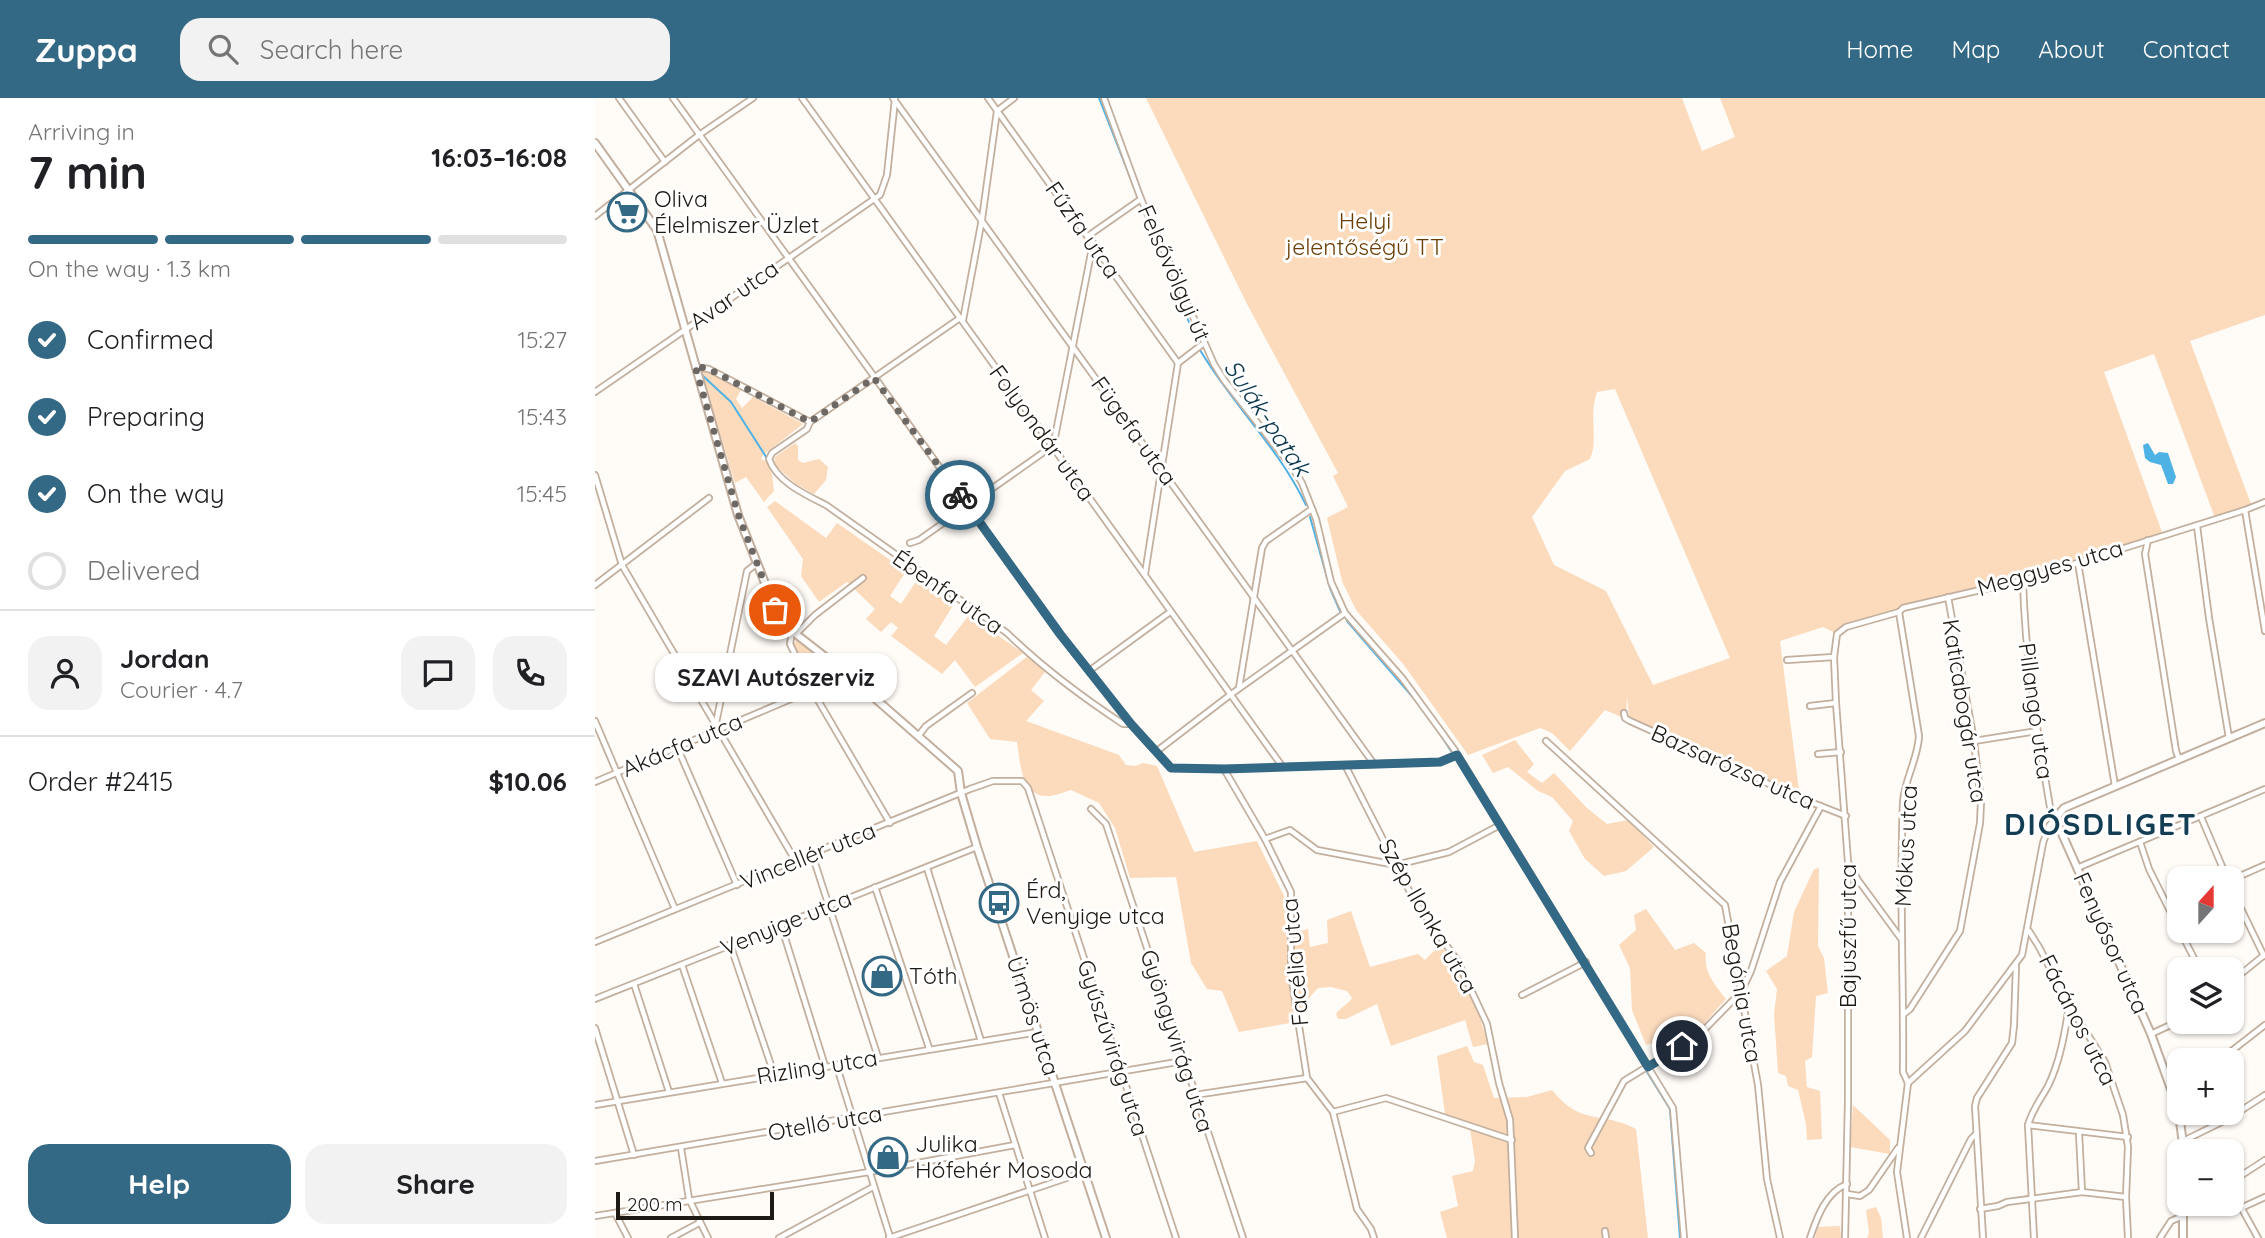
<!DOCTYPE html>
<html lang="en">
<head>
<meta charset="utf-8">
<style>
  :root { --surface:#fff; --page:#f2f2f2; --text:#202124; --muted:#757577; --line:#e0e0e0; --accent:#346985 }
  body { margin:0; font-family:Quicksand,sans-serif; background:var(--page); color:var(--text); height:100vh; display:flex; flex-direction:column; font-size:26px; white-space:nowrap }
  * { box-sizing:border-box; margin:0 }
  p { font-size:23px; color:var(--muted) }
  .icon { flex:none; width:38px; height:38px; fill:none; stroke:currentColor; stroke-width:2; stroke-linecap:round; stroke-linejoin:round }
  .map { position:relative; flex:1; overflow:hidden }
  .drawer { display:flex; flex-direction:column; background:var(--surface); width:595px }
  .drawer>* { flex:none }
  .needle { width:46px; rotate:21deg }
  .buttons { position:absolute; left:1572px; top:768px; display:grid; gap:14px }
  .buttons a { display:grid; place-items:center; width:77px; height:77px; border-radius:14px; background:var(--surface); box-shadow:0 2px 5px #0004; font-size:35px }
  .scale { position:absolute; left:21px; bottom:18px; width:158px; box-sizing:border-box; padding-left:7px; border:4px solid #1f1913; border-top:0; font-size:19px; line-height:24px; white-space:nowrap; color:#1f1913; -webkit-text-stroke:5px #fff; paint-order:stroke }
  .pin { position:absolute; display:grid; place-items:center; width:60px; height:60px; color:#fff; margin:-30px; border:4px solid #fff; border-radius:50%; box-shadow:0 2px 7px #0007 }
  .courier { position:absolute; display:grid; place-items:center; width:70px; height:70px; margin:-35px; border:5px solid #346985; border-radius:50%; background:#fff; color:#222; box-shadow:0 2px 9px #0007 }
  .bubble { position:absolute; height:49px; border-radius:21px; background:var(--surface); box-shadow:0 2px 5px #0004; font-size:23px; font-weight:700; line-height:49px; text-align:center }
  .head em { font-style:normal; font-weight:700 }
  .head div { display:flex; flex-direction:column-reverse }
  .head { display:flex; align-items:center; justify-content:space-between; height:119px; padding:0 28px }
  h1 { font-size:46px; font-weight:700; line-height:52px }
  .bar { display:grid; grid-template-columns:repeat(4,1fr); gap:10px 7px; align-content:center; height:84px; padding:0 28px }
  .bar i { height:9px; border-radius:5px; background:var(--line) }
  .bar .current { background:var(--accent) }
  .bar p { grid-column:span 4 }
  .line { display:flex; align-items:center; gap:18px; padding:0 28px; border-top:2px solid var(--line) }
  .line div { flex:1 }
  .round { display:grid; place-items:center; flex:none; width:74px; height:74px; border-radius:21px; background:var(--page) }
  ol { padding:0 28px; list-style:none }
  li { display:flex; align-items:center; gap:21px; height:77px }
  li p { margin-inline-start:auto }
  li .icon { padding:7px; border-radius:50%; background:var(--accent); color:#fff; stroke-width:4 }
  li:last-child { color:var(--muted) }
  li i { width:38px; height:38px; border:4px solid var(--line); border-radius:50% }
  .action { display:flex; gap:14px; margin-top:auto; padding:14px 28px }
  .action a { flex:1; height:80px; border-radius:21px; background:var(--accent); color:#fff; font-size:28px; font-weight:700; line-height:80px; text-align:center }
  .action a+a { background:var(--page); color:var(--text) }
  header { display:flex; align-items:center; gap:42px; box-sizing:border-box; height:98px; padding:0 35px; background:var(--accent); color:#fff }
  header strong { font-size:33px }
  nav { display:flex; gap:38px; margin-inline-start:auto; font-size:24px }
  .search { width:490px; height:63px; background:var(--page); display:flex; align-items:center; gap:18px; box-sizing:border-box; padding:0 24px; border-radius:21px; color:var(--muted); font-size:26px }
  main { display:flex; flex:1; min-height:0 }
  .map>svg:first-child { display:block }
  .green { fill:#fcdbbd; fill-rule:evenodd }
  .water { fill:#4fb2e5 }
  .lines { fill:none; stroke-linecap:round; stroke-linejoin:round }
  .stream { stroke:#4fb2e5; stroke-width:2 }
  .minor-casing { stroke:#c2af9e; stroke-width:8 }
  .tertiary-casing { stroke:#c2af9e; stroke-width:10 }
  .minor { stroke:#fff; stroke-width:4.5 }
  .tertiary { stroke:#fff; stroke-width:6 }
  .done { stroke:#6d6863; stroke-width:7; stroke-dasharray:0 12.6 }
  .route { stroke:#346985; stroke-width:9 }
  .labels { text-anchor:middle; stroke-width:6; stroke-linejoin:round; paint-order:stroke }
  .poi-label { font-size:23px; fill:#1f1913; stroke:#fff; text-anchor:start }
  .park-label { font-size:23px; fill:#6b3e06; stroke:#fff }
  .street-label { font-size:23px; fill:#1f1913; stroke:#fff }
  .water-label { font-size:24px; font-style:italic; fill:#0b374c; stroke:#fff }
  .district-label { font-size:30px; font-weight:bold; letter-spacing:2px; fill:#133e54; stroke:#fff }
</style>
</head>
<body>
<header>
<strong>Zuppa</strong>
<div class="search"><svg class="icon" aria-label="search" viewBox="0 0 24 24"><circle cx="10" cy="10" r="6"/><path d="M15 15l6 6"/></svg>Search here</div>
<nav><a>Home</a><a>Map</a><a>About</a><a>Contact</a></nav>
</header>
<main>
<section class="drawer">
<div class="head"><div><h1>7 min</h1><p>Arriving in</p></div><em>16:03–16:08</em></div>
<div class="bar"><i class="current"></i><i class="current"></i><i class="current"></i><i></i><p>On the way · 1.3 km</p></div>
<ol>
<li><svg class="icon" aria-label="check" viewBox="0 0 24 24"><path d="M5 12l5 5 9-10"/></svg>Confirmed<p>15:27</p></li>
<li><svg class="icon" aria-label="check" viewBox="0 0 24 24"><path d="M5 12l5 5 9-10"/></svg>Preparing<p>15:43</p></li>
<li><svg class="icon" aria-label="check" viewBox="0 0 24 24"><path d="M5 12l5 5 9-10"/></svg>On the way<p>15:45</p></li>
<li><i></i>Delivered</li>
</ol>
<div class="line" style="height:126px"><a class="round"><svg class="icon" aria-label="person" viewBox="0 0 24 24"><circle cx="12" cy="8" r="4"/><path d="M4 21q1-7 8-7t8 7"/></svg></a><div><b>Jordan</b><p>Courier · 4.7</p></div><a class="round"><svg class="icon" aria-label="chat" viewBox="0 0 24 24"><path d="M4 5h16v11H9l-5 4z"/></svg></a><a class="round"><svg class="icon" aria-label="phone" viewBox="0 0 24 24"><path d="M5 4h4l2 5-3 2q2 4 5 5l2-3 5 2v4C11 20 4 13 5 4z"/></svg></a></div>
<div class="line" style="height:91px"><div>Order #2415</div><b>$10.06</b></div>
<div class="action"><a>Help</a><a>Share</a></div>
</section>
<div class="map">
<svg width="1670" height="1140" viewBox="0 0 1670 1140">
  <rect width="100%" height="100%" fill="#fffbf7"/>
  <g class="green">
    <path d="M551 0H1087L1107 53 1140 39 1125 0H1670V217L1595 243 1656 406 1650 410 1620 420 1559 256 1509 274 1568 437 1428 482 1305 512 1251 529 1242 536 1228 529 1185 543 1205 700 1121 664 1034 618 1032 598 1031 621 1010 612 975 653 957 635 945 630 873 657 809 567 761 512 747 483 732 420 753 409 738 378 743 375 652 206ZM1020 291 1135 560 1058 587 1011 493 959 467 937 419 970 373 995 361C1004 340 993 320 1002 294Z"/>
    <path d="M106 272 147 290 141 301 147 310 158 299 208 326 168 357 166 361 171 363 177 376 179 393 169 404 151 379 140 385Z"/>
    <path d="M200 345 203 348V362L208 365 224 361 233 369 231 382 219 396 201 386 179 366 180 359Z"/>
    <path d="M180 403 231 440 242 425 311 473 295 498 306 506 322 482 359 506 339 538 351 547 374 517 428 555 380 589 360 562 347 576 296 538 303 530 296 524 286 534 271 521 280 511 252 484 224 504 206 478 208 461 172 409Z"/>
    <path d="M202 542 242 573 239 578 218 586 214 572 210 570 199 548V545Z"/>
    <path d="M433 558 450 574 436 592 449 603 431 623 524 657 531 667 540 668 548 665 562 668 599 754 662 743 691 802V837L713 831 715 849 733 845 732 822 756 813 775 869 823 856 830 862 845 847C869 875 883 910 893 946L878 949 870 922 796 948 782 906 751 921H743L741 916C746 909 752 907 757 900L752 893 736 889 723 890 714 900 706 923 644 934 627 893 612 891 596 865 581 779 535 780 520 730 504 705 476 692C469 694 460 698 453 698 426 700 425 663 422 644L395 641 372 605Z"/>
    <path d="M920 642 939 666 932 674 947 685 959 675 992 710 1012 726 1033 722 1059 749 1031 773 1009 778 990 761 974 733 978 723 957 699 943 693 913 669 898 675 887 657Z"/>
    <path d="M1224 770 1223 848 1229 860 1233 895 1221 898 1217 959 1210 963 1212 989 1225 993 1227 1041 1212 1042 1211 1026 1203 992 1193 988 1191 978 1183 975 1179 916 1182 891 1171 873 1192 858 1199 814 1219 771Z"/>
    <path d="M1051 811 1080 852 1099 845 1111 855C1108 874 1120 887 1131 901L1106 929 1072 952 1063 943 1051 947 1037 912 1035 870 1024 847 1041 832 1039 817Z"/>
    <path d="M872 948 879 964 888 967 899 1000 932 999 957 992C987 1029 1005 1012 1041 1031L1053 1140H852L845 1114 863 1108 857 1078 878 1073 880 1063 875 1031 851 1023 842 958Z"/>
    <path d="M1258 1007 1295 1042V1056L1255 1049Z"/>
    <path d="M1281 1109 1286 1120 1288 1140H1272L1274 1134 1271 1112Z"/>
    <path d="M1245 1128 1246 1140H1220L1223 1129Z"/>
  </g>
  <path class="water" d="M1553 345 1560 357 1564 354 1573 355 1581 379 1578 386H1573L1566 367 1555 364 1550 360 1548 347Z"/>
  <g class="lines">
    <g class="stream">
      <path d="M504 0 542 97"/>
      <path d="M547 108 602 244"/>
      <path d="M605 252C637 306 684 350 711 407"/>
      <path d="M108 278 136 304 173 362"/>
      <path d="M715 419 735 490 745 513"/>
      <path d="M752 523 822 604"/>
      <path d="M838 625 856 653"/>
      <path d="M863 665 900 725"/>
      <path d="M906 734 950 804"/>
      <path d="M953 809 986 864"/>
      <path d="M990 870 1048 967"/>
      <path d="M1052 974 1075 1011 1085 1140"/>
    </g>
    <defs>
      <g id="minor">
        <path d="M24 0 70 64"/>
        <path d="M78 0 465 536 536 626 576 670 629 671 845 664 862 657"/>
        <path d="M207 0 687 668"/>
        <path d="M298 0 779 666"/>
        <path d="M393 0 583 265"/>
        <path d="M509 0 546 101 619 266 629 282 697 369 707 385 721 421 736 484 750 515 808 581 859 651 1078 1010 1089 1140"/>
        <path d="M0 118 104 37 158 0"/>
        <path d="M493 138 546 101"/>
        <path d="M365 220 215 324 212 331 177 355 174 361C182 384 211 397 231 407L412 535C448 570 487 599 528 626H536"/>
        <path d="M368 222 387 121 402 13 419 0"/>
        <path d="M100 269 114 271 215 324"/>
        <path d="M0 294 285 97 292 77 300 1"/>
        <path d="M0 377 27 467 200 762"/>
        <path d="M1650 412 1670 533"/>
        <path d="M1602 428 1614 520 1634 640"/>
        <path d="M1553 442 1550 456 1581 653 1584 661"/>
        <path d="M315 445 324 442 456 349 459 344 498 145"/>
        <path d="M1483 465 1520 688"/>
        <path d="M550 476 583 265 609 245"/>
        <path d="M0 487 114 400"/>
        <path d="M1304 514 1324 638C1323 661 1309 682 1308 705 1304 795 1309 885 1308 974L1313 985"/>
        <path d="M197 533 195 546 217 592 295 725"/>
        <path d="M201 536 220 517 268 480"/>
        <path d="M1192 562 1239 559"/>
        <path d="M494 573 575 514"/>
        <path d="M644 590 667 450 671 443 717 411"/>
        <path d="M1215 608 1241 605"/>
        <path d="M1029 615 1030 620 1035 623 1205 700 1251 718"/>
        <path d="M0 623 80 811"/>
        <path d="M121 625 152 473 161 466"/>
        <path d="M324 637 331 628 377 595"/>
        <path d="M951 643 1130 807 1163 987 1172 1081 1185 1140"/>
        <path d="M1379 643 1442 633"/>
        <path d="M83 651 142 787"/>
        <path d="M562 653 635 597 750 515"/>
        <path d="M1223 656 1246 654"/>
        <path d="M750 667 820 804 862 862 892 926 904 985 915 1022 920 1140"/>
        <path d="M629 671 670 741 696 794V876L712 980 738 1014 762 1111 776 1131 779 1140"/>
        <path d="M0 684 217 592 251 575"/>
        <path d="M496 711 511 726 648 1140"/>
        <path d="M1606 719 1632 780"/>
        <path d="M670 741 695 732 722 752 801 767 854 754 905 727"/>
        <path d="M1545 744 1554 771 1584 831"/>
        <path d="M217 756 283 959"/>
        <path d="M1254 766 1263 782 1307 842"/>
        <path d="M332 770 386 943"/>
        <path d="M1482 770 1670 691"/>
        <path d="M1636 782 1670 767"/>
        <path d="M280 789 334 950"/>
        <path d="M1636 790 1669 858"/>
        <path d="M186 827 230 968"/>
        <path d="M1434 833 1444 849 1474 907 1510 964 1528 1017 1533 1049 1531 1099 1533 1140"/>
        <path d="M1585 833 1605 872"/>
        <path d="M0 844 375 691 398 683H427L433 690 581 1140"/>
        <path d="M135 846 179 976"/>
        <path d="M87 867 127 985"/>
        <path d="M1636 884 1668 858"/>
        <path d="M39 886 74 994"/>
        <path d="M927 897 991 864"/>
        <path d="M0 901 382 749"/>
        <path d="M1309 916 1315 911 1365 833 1385 725 1386 704 1379 643 1353 499"/>
        <path d="M0 930 39 1057"/>
        <path d="M1556 936 1584 923"/>
        <path d="M1625 962 1670 927"/>
        <path d="M241 966 295 1139"/>
        <path d="M1313 985 1370 933 1427 857 1448 745 1454 728 1463 717 1455 709C1442 633 1430 559 1428 482"/>
        <path d="M404 995 450 1140"/>
        <path d="M600 997 712 980"/>
        <path d="M0 1007 443 934"/>
        <path d="M738 1014 791 1000 917 1042"/>
        <path d="M1433 1027 1533 1039"/>
        <path d="M1484 1035 1487 1094"/>
        <path d="M1588 1043 1633 1021 1670 997"/>
        <path d="M86 1050 94 1101 113 1140"/>
        <path d="M996 1055 993 1050 1029 983 1104 937 1146 894 1156 873 1185 784 1226 708"/>
        <path d="M0 1063 588 963"/>
        <path d="M1636 1084 1670 1062"/>
        <path d="M1636 1091 1663 1140"/>
        <path d="M1252 1096 1265 1098 1274 1092 1303 1050"/>
        <path d="M1646 1110 1670 1099"/>
        <path d="M1385 1111 1403 1108 1412 1104 1487 1094 1531 1099"/>
        <path d="M20 1115 33 1140"/>
        <path d="M0 1118 274 1074 420 1047"/>
        <path d="M1010 1133 1011 1140"/>
        <path d="M76 1140 104 1125"/>
        <path d="M184 1140 278 1089"/>
        <path d="M294 1140 489 1074"/>
        <path d="M1215 1140C1222 1119 1231 1094 1252 1086"/>
        <path d="M1250 1140 1253 1004V764L1241 605 1239 559 1242 536 1251 529 1304 514 1308 510 1428 482 1650 412 1670 404"/>
        <path d="M1312 1140 1302 1074 1313 985"/>
        <path d="M1326 1140 1376 1041 1381 1036"/>
        <path d="M1388 1140 1380 1008 1382 1000 1417 945 1419 927 1421 868"/>
        <path d="M1439 1140 1433 1027C1437 1012 1446 1001 1453 988 1465 964 1470 934 1474 908"/>
        <path d="M1565 1140 1576 1123 1588 1118"/>
      </g>
      <g id="tertiary">
        <path d="M0 45 62 132 143 417 183 518 197 533 251 575 363 673 366 695 382 749 511 1140"/>
        <path d="M1584 1013 1556 936 1464 729 1463 717 1469 710 1670 625"/>
        <path d="M1584 1015 1589 1054"/>
        <path d="M1588 1140V1106"/>
      </g>
    </defs>
    <use href="#minor" class="minor-casing"/>
    <use href="#tertiary" class="tertiary-casing"/>
    <use href="#minor" class="minor"/>
    <use href="#tertiary" class="tertiary"/>
  </g>
  <g class="lines">
    <path class="done" d="M180 512 143 416 100 268 114 271 215 324 279 280 365 397"/>
    <path class="route" d="M365 397 465 536 536 626 576 670 629 671 845 664 862 657 1053 969 1087 948"/>
  </g>
  <defs>
    <symbol id="supermarket-ring" viewBox="-11 -11 22 22"><circle r="9.5" fill="#fff" stroke="#346985" stroke-width="1.5"/><path d="M-6-5.5h2.5l.6 2H6L4.5 2H-2.5L-4.4-4H-6ZM-1.5 3.2a1.3 1.3 0 1 0 .1 0ZM3 3.2a1.3 1.3 0 1 0 .1 0Z" fill="#346985"/></symbol>
    <symbol id="bus-ring" viewBox="-11 -11 22 22"><circle r="9.5" fill="#fff" stroke="#346985" stroke-width="1.5"/><path d="M-5-6H5V4H4V6H2V4H-2V6H-4V4H-5ZM-3.5-4V0h7V-4ZM-3.5 1.2v1.5H-2V1.2ZM2 1.2v1.5H3.5V1.2Z" fill="#346985"/></symbol>
    <symbol id="shop-ring" viewBox="-11 -11 22 22"><circle r="9.5" fill="#fff" stroke="#346985" stroke-width="1.5"/><path d="M-5-2.5h2.3a2.7 3.5 0 0 1 5.4 0H5L5.5 6h-11ZM-1.5-2.5h3a1.5 2.3 0 0 0-3 0Z" fill="#346985"/></symbol>
  </defs>
  <g fill-rule="evenodd">
    <use href="#supermarket-ring" x="10" y="92" width="44" height="44"/>
    <use href="#bus-ring" x="382" y="783" width="44" height="44"/>
    <use href="#shop-ring" x="265" y="856" width="44" height="44"/>
    <use href="#shop-ring" x="271" y="1037" width="44" height="44"/>
  </g>
  <g class="labels">
    <g class="poi-label">
      <text x="59" y="109">Oliva<tspan x="59" dy="26">Élelmiszer Üzlet</tspan></text>
      <text x="431" y="800">Érd,<tspan x="431" dy="26">Venyige utca</tspan></text>
      <text x="314" y="886">Tóth</text>
      <text x="320" y="1054">Julika<tspan x="320" dy="26">Hófehér Mosoda</tspan></text>
    </g>
    <g class="park-label">
      <text x="770" y="131">Helyi<tspan x="770" dy="26">jelentőségű TT</tspan></text>
    </g>
    <g class="street-label">
      <text transform="translate(488 132) rotate(55)" y="8">Fűzfa utca</text>
      <text transform="translate(579 175) rotate(66)" y="8">Felsővölgyi út</text>
      <text transform="translate(139 197) rotate(-35)" y="8">Avar utca</text>
      <text transform="translate(539 333) rotate(54)" y="8">Fügefa utca</text>
      <text transform="translate(447 335) rotate(54)" y="8">Folyondár utca</text>
      <text transform="translate(1455 470) rotate(-16)" y="8">Meggyes utca</text>
      <text transform="translate(353 494) rotate(35)" y="8">Ébenfa utca</text>
      <text transform="translate(1370 613) rotate(81)" y="8">Katicabogár utca</text>
      <text transform="translate(1441 613) rotate(82)" y="8">Pillangó utca</text>
      <text transform="translate(87 647) rotate(-23)" y="8">Akácfa utca</text>
      <text transform="translate(1138 669) rotate(24)" y="8">Bazsarózsa utca</text>
      <text transform="translate(1311 748) rotate(-87)" y="8">Mókus utca</text>
      <text transform="translate(213 758) rotate(-22)" y="8">Vincellér utca</text>
      <text transform="translate(833 818) rotate(60)" y="8">Szép Ilonka utca</text>
      <text transform="translate(191 825) rotate(-22)" y="8">Venyige utca</text>
      <text transform="translate(1253 838) rotate(-90)" y="8">Bajuszfű utca</text>
      <text transform="translate(1516 845) rotate(66)" y="8">Fenyősor utca</text>
      <text transform="translate(700 864) rotate(-95)" y="8">Facélia utca</text>
      <text transform="translate(1147 895) rotate(80)" y="8">Begónia utca</text>
      <text transform="translate(438 918) rotate(72)" y="8">Ürmös utca</text>
      <text transform="translate(1483 922) rotate(63)" y="8">Fácános utca</text>
      <text transform="translate(582 943) rotate(72)" y="8">Gyöngyvirág utca</text>
      <text transform="translate(518 950) rotate(72)" y="8">Gyűszűvirág utca</text>
      <text transform="translate(222 969) rotate(-9)" y="8">Rizling utca</text>
      <text transform="translate(230 1025) rotate(-10)" y="8">Otelló utca</text>
    </g>
    <g class="water-label">
      <text transform="translate(672 320) rotate(56)" y="8">Sulák-patak</text>
    </g>
    <g class="district-label">
      <text x="1506" y="737">DIÓSDLIGET</text>
    </g>
  </g>
</svg>
<div class="buttons">
<a><svg class="needle" viewBox="-14 -14 28 28"><path d="M0-13l5 13h-10z" fill="#e53935"/><path d="M0 13l5-13h-10z" fill="#757577"/></svg></a>
<a><svg class="icon" aria-label="layers" viewBox="0 0 24 24"><path d="M12 4l9 5-9 5-9-5zM3 14l9 5 9-5"/></svg></a>
<a>+</a>
<a>−</a>
</div>
<div class="scale">200 m</div>
<div class="pin" style="left:180px;top:512px;background:#ea580c"><svg class="icon" aria-label="bag" viewBox="0 0 24 24"><path d="M5 8h14l-1 12H6zM9 8a3 3 0 0 1 6 0"/></svg></div>
<div class="pin" style="left:1087px;top:948px;background:#1f2937"><svg class="icon" aria-label="home" viewBox="0 0 24 24"><path d="M3 11l9-7 9 7M6 9v11h12V9"/></svg></div>
<div class="courier" style="left:365px;top:397px"><svg class="icon" aria-label="bike" viewBox="0 0 24 24"><circle cx="6" cy="16" r="4"/><circle cx="18" cy="16" r="4"/><path d="M6 16l4-8h5l3 8M10 8l3 8H6M13 5h3"/></svg></div>
<div class="bubble" style="left:60px;top:555px;width:242px">SZAVI Autószerviz</div>
</div>
</main>
</body>
</html>
